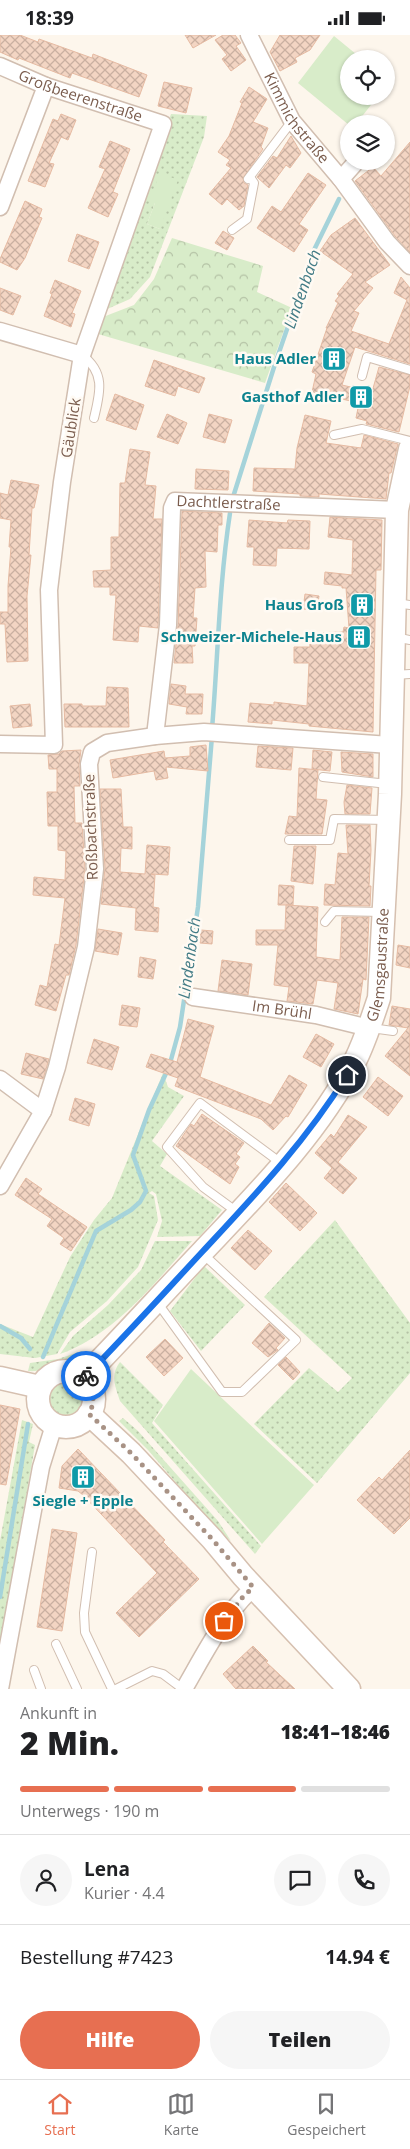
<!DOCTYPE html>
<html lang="de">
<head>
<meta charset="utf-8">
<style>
  :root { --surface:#fff; --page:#f6f6f6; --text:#202124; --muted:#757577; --line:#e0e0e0; --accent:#e76f51 }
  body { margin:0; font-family:"Open Sans",sans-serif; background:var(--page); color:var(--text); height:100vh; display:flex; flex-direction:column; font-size:19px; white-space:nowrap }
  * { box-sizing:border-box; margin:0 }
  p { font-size:16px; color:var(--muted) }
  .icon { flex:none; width:28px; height:28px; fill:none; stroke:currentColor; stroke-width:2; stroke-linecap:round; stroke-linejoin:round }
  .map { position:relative; height:1654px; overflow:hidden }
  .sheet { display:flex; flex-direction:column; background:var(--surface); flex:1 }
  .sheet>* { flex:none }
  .buttons { position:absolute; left:340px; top:15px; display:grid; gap:10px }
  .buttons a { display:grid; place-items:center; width:55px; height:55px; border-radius:50%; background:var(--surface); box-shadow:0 1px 4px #0004; font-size:25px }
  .pin { position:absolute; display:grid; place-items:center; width:42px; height:42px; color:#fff; margin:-21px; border:2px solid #fff; border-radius:50%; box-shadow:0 1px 5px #0007 }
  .courier { position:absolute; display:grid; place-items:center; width:50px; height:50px; margin:-25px; border:4px solid #1a73e8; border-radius:50%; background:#fff; color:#222; box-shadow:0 1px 6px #0007 }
  .headline em { font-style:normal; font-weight:800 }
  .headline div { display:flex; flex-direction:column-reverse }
  .headline { display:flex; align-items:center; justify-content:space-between; height:85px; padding:0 20px }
  h1 { font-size:32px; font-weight:800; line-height:38px }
  .bar { display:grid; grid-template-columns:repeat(4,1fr); gap:8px 5px; align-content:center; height:60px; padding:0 20px }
  .bar i { height:6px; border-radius:4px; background:var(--line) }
  .bar .on { background:var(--accent) }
  .bar p { grid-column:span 4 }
  .line { display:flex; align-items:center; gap:12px; padding:0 20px; border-top:1px solid var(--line) }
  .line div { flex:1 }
  .round { display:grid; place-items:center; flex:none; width:52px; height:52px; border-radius:26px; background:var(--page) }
  .primary-button { display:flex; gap:10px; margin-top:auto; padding:10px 20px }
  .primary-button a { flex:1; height:58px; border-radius:30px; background:var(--accent); color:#fff; font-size:20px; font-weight:800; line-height:58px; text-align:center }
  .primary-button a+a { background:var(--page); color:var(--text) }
  .status { display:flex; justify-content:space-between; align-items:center; height:35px; padding:0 25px; background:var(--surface); direction:ltr }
  .status svg { height:14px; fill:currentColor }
  .menu { display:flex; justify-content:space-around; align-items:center; height:70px; border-top:1px solid var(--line); background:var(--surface); font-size:14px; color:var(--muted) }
  .menu a { display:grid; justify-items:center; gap:2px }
  .menu .on { color:var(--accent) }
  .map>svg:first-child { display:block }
  .grass { fill:url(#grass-dots); fill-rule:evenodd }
  .forest { fill:url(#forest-crowns) }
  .green { fill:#d8ecc9 }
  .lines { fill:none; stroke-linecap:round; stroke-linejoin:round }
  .stream { stroke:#a5d3da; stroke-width:4.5 }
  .building { fill:url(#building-cross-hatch); stroke:#e6bba3 }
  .service-casing { stroke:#d1beb0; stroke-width:10 }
  .minor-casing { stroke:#d1beb0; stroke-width:19 }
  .secondary-casing { stroke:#d6c0b0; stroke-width:25 }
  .service { stroke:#fff; stroke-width:8 }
  .minor { stroke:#fff; stroke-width:16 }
  .secondary { stroke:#fff; stroke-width:22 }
  .done { stroke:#a89285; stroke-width:5; stroke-dasharray:0 9 }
  .route { stroke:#1a73e8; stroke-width:6 }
  .labels { text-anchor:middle; stroke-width:5; stroke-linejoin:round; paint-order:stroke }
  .street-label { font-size:15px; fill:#7a5c4d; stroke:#fffaf3 }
  .culture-label { font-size:15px; font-weight:bold; fill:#0d838f; stroke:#fffaf3; text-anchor:end }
  .water-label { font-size:16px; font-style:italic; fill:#437c86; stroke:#fffaf3 }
</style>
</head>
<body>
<div class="status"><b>18:39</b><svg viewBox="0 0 49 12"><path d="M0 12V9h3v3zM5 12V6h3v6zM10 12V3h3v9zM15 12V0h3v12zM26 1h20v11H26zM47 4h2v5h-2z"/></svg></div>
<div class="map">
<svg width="410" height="1654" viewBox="0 0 410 1654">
  <defs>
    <pattern id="grass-dots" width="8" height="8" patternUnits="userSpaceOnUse" patternTransform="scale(1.25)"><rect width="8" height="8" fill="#d8ecc9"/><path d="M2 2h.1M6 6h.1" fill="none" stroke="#b4c2a5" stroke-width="1.8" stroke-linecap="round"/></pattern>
    <pattern id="forest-crowns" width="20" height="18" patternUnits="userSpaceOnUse" patternTransform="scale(1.25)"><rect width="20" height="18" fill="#d8ecc9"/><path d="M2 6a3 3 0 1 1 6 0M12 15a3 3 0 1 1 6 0" fill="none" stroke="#b4c2a5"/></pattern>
    <pattern id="building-cross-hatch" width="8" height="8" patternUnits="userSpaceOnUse" patternTransform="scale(1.25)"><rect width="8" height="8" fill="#f3d5c3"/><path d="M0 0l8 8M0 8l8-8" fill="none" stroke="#cab0a1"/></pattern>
  </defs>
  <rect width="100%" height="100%" fill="#fdf6ec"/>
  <g class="grass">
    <path d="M171 79 207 81 204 102 150 242 130 264 105 275ZM155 168 160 194 147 189Z"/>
    <path d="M163 1038 168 1052 184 1061 152 1106 167 1119 160 1131 222 1175 200 1201 157 1202 162 1186 156 1159 152 1156 149 1158 154 1161 158 1185 138 1232 107 1266 70 1297 57 1319 35 1323 0 1319V1289L33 1302 70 1222 94 1185 112 1163Z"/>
    <path d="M335 1185 410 1288V1338L317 1448 254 1389 309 1333 338 1357 352 1343 264 1262Z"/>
    <path d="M155 1206H192C156 1247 113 1301 60 1319L73 1301 108 1270 141 1235Z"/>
    <path d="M204 1231 245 1270 201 1316 170 1276Z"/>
    <path d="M82 1316 88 1322C76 1331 70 1326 57 1330 46 1333 40 1337 28 1336L30 1328 58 1324Z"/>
    <path d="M120 1327 163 1370 152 1388 261 1511 255 1519 120 1366C115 1351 110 1340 120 1327Z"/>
    <circle cx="66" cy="1363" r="18"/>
    <path d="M123 1383 138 1396 218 1486 231 1506 215 1493 148 1415 119 1386Z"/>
    <path d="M22 1385 33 1389 29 1407 35 1410 0 1614V1506Z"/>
  </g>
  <path class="forest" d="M172 203 263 231 257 257 292 273 265 348 98 299 103 282 134 270 154 244Z"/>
  <g class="green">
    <path d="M334 1 362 24H349V61H378L356 89 349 90 298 48Z"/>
    <path d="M160 138 178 145 160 194 147 189 155 168 149 166Z"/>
    <path d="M191 1334 314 1450 262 1509 154 1386Z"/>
  </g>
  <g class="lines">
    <g class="stream">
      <path d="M234 459 275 329 315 213 339 164"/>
      <path d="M212 694C218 621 219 550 230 478"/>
      <path d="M0 1291 21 1303 30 1314"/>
      <path d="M43 1322 96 1196 131 1175 140 1167 146 1156 133 1120 149 1075 169 1032 180 992 198 872 212 701"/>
      <path d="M0 1562 28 1389"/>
    </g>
  </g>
  <g class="building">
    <path d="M0 0H20L38 7 39 4 92 23 93 19 147 40 139 62 72 38 70 43 19 23 18 25 0 17Z"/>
    <path d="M185 0H216L193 13Z"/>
    <path d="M223 0H235L241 8 236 11 246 25 231 36 222 24 227 20 215 5Z"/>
    <path d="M280 0H320L310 15 295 23 297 27 280 36 270 17Z"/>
    <path d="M164 47 192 53 186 78 158 71Z"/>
    <path d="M249 52 267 64 253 87 268 93 261 112 263 114 243 143 244 148 248 150 244 171 239 175 227 164 222 170 209 159 231 133 226 130 230 125 218 117 229 101 242 68 240 67Z"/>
    <path d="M61 79 76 85 68 105 61 102 49 128 54 129 45 152 28 146 53 84 58 86Z"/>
    <path d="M291 101 301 118 290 133 286 130 269 153 257 142 273 121 277 123Z"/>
    <path d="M110 106 130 114 113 157 118 159 108 182 88 173 105 134 99 132Z"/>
    <path d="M410 107V217L395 201 355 146 373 132 381 141Z"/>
    <path d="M308 138 326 150 299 189 308 195 294 217 257 193 272 171 281 177Z"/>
    <path d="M25 166 42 174 39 182 42 183 25 223 17 235 0 227V224Z"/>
    <path d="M355 183 390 230 365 247 373 253 354 276 359 278 351 296 389 309 407 265 394 258 401 242 410 253V329L355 312 342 350 372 357 379 332 410 340V351L399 397 366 389 367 386 356 383 359 368 312 357 316 339 312 337 327 293H326L338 268 335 266 339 261 337 259 353 239 320 216 331 200Z"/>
    <path d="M223 196 234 203 227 215 215 208Z"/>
    <path d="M77 199 99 207 89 234 68 226Z"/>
    <path d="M55 245 81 256 72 278 75 279 71 292 44 281 52 259 50 258Z"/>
    <path d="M0 253 21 261 13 280 0 275Z"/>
    <path d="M154 325 205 343 199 358 178 351 175 361 145 351Z"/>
    <path d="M115 359 144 370 136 395 106 385Z"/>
    <path d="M167 379 187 388 178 409 157 402Z"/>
    <path d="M209 379 232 385 225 408 203 402Z"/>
    <path d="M305 380 331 386 326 408 361 413 364 400 398 409 391 438H389L386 464 319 459V462L300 461V459L253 456 254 433 295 434 297 413Z"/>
    <path d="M130 414 150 417 145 450 156 451 153 484H162L158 593 139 591 138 607 113 605 116 560H110V552H94L93 536 111 535V502H119L120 448H125Z"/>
    <path d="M196 434 229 436 228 455 195 454Z"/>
    <path d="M11 445 39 450 34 473H32L29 520H31L27 561 28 626 7 627 5 589H0V577H8V551L11 512H9L11 485 0 483V458L8 460Z"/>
    <path d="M182 476 222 478V490H218L217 517 205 516 206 552 195 553 193 583H197L195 611H192L193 628H174L178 590Z"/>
    <path d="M330 482 382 485 381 535H376L373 697 309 691V689L272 685V689L248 687 250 668 274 670V667L307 671 309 628H294V612H310L309 598 343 597 344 592 349 593 346 553H342V551L324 549 325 537 352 540 353 505 328 502Z"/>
    <path d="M249 485 287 488 288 485 310 486 309 514 277 513 276 531 253 530 254 512H247Z"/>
    <path d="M305 559 319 561 317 575 303 574Z"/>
    <path d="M171 649 186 651 185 659H203L202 679H186L187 672 169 669Z"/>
    <path d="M107 652 128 653 129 692H65L64 669H82V671H106Z"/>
    <path d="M30 669 32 691 13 693 10 671Z"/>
    <path d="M206 710 208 736 166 732 168 743 156 745 154 736 113 743 110 725 164 716 165 723 190 721V712Z"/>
    <path d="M258 711 293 713 291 735 256 732Z"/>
    <path d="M81 715 79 730 80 751H74L75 788H82L85 834 76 910 69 940H66L56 976 35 970 40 950 47 952 55 909 59 910 65 863 33 860 34 842 65 845 66 816 58 815V791H48L47 757H57V734H49L48 720 59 719 62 716Z"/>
    <path d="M313 715 332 717 330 736 312 734Z"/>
    <path d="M341 717 373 719V742L342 737Z"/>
    <path d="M299 733 318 735 316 764 327 765 322 799H285L289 781 297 782Z"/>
    <path d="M347 750 372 753 370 779H345L344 767Z"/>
    <path d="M100 754H121L123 792H132V814L121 813 120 837 145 839 147 810 170 812 168 840 151 839 155 840 153 872 159 873 158 897 135 895 136 873 101 869 105 833Z"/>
    <path d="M346 790H370L371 815 369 851H371L370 871 324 870 325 849 335 850 338 818 348 819Z"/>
    <path d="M294 811H316L313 849 291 846Z"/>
    <path d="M279 850 294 851 293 870H278Z"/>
    <path d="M286 870 318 872 316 922 340 925 342 882H369L366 945 363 944 358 979 334 974 338 948 317 945 313 969 287 966 289 952 274 950 278 910H256V895H285Z"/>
    <path d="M98 894 122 898 118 920 95 916Z"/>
    <path d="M201 895 213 896 212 909 200 908Z"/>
    <path d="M398 910 410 912V933L396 930Z"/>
    <path d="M140 922 156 925 153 944 138 942Z"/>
    <path d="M222 925 252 929 248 960 218 956Z"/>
    <path d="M122 970 140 973 137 992 119 990Z"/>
    <path d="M392 971 410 974V1041L385 1021 408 993 389 990Z"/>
    <path d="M188 984 214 991 200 1042 271 1070 289 1040 307 1050 288 1082 286 1081 273 1095 261 1084 175 1051 178 1043 146 1032 151 1019 177 1027Z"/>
    <path d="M316 999 334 1009 321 1032 303 1022Z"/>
    <path d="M94 1004 119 1012 112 1035 87 1028Z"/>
    <path d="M26 1018 49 1024 43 1044 21 1039Z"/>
    <path d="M378 1042 403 1061 388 1081 363 1062Z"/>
    <path d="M75 1063 95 1069 89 1091 69 1085Z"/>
    <path d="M202 1079 244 1108 236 1119 240 1122 235 1129 239 1132 230 1149 176 1111 191 1089 194 1091Z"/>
    <path d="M348 1080 367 1092 338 1127 357 1143 343 1159 324 1143 332 1133 315 1118 331 1099 334 1102Z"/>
    <path d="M26 1143 42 1154 38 1159 87 1192 71 1216 60 1209 64 1203 47 1191 52 1184 15 1160Z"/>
    <path d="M286 1148 317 1178 300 1196 269 1167Z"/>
    <path d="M248 1195 272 1216 255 1235 231 1213Z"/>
    <path d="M269 1288 285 1303 276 1313 278 1315 268 1322 252 1308Z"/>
    <path d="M165 1304 183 1323 164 1341 146 1322Z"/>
    <path d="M286 1322 300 1337 293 1345 278 1330Z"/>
    <path d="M0 1370 20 1374 6 1450 0 1449Z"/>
    <path d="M78 1414 165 1505 163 1507 199 1544 139 1602 116 1578 157 1538 83 1460 78 1456 59 1453 62 1431Z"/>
    <path d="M410 1415V1483L394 1499 357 1465 379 1442 382 1445Z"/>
    <path d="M52 1494 77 1498 62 1596 37 1592Z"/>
    <path d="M253 1611 268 1626 266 1627 295 1654H236L223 1639Z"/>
  </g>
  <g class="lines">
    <defs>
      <g id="service">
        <path d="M248 144 292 86"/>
        <path d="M232 195 247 184 254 148 250 142"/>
        <path d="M82 320C106 338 100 358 94 383"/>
        <path d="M362 341 367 322 410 335"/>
        <path d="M334 400 362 394 410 406"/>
        <path d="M396 568 410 570"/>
        <path d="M395 602 410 605"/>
        <path d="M394 640 410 639"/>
        <path d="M323 742 388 749"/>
        <path d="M289 805H330L334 784 387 785"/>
        <path d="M325 887 334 876 382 877"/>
        <path d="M371 993 393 996"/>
        <path d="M237 1177 203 1152 167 1112 200 1068 281 1128"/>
        <path d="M157 1267 222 1357H242L296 1305 203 1219"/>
        <path d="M92 1517 84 1578 85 1597 112 1654"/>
        <path d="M56 1609 77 1654"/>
        <path d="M34 1635 41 1654"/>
        <path d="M116 1654 152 1636 163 1639 183 1654"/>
      </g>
      <g id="minor">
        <path id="s1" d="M249 0 292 86 341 144 387 207 410 231"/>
        <path id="s2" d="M0 31 46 51 163 89 82 320 62 447 49 555 54 710 0 709"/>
        <path d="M341 144 357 126"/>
        <path d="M0 172 46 51"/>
        <path d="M0 296 82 320"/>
        <path id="s3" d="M155 701 168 590 172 473 175 466 397 475"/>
        <path id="s4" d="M193 962 316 980 369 993"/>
        <path d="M0 1044 43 1076"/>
        <path d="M0 1151 43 1076 57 1032 86 912 95 834 89 729 92 717 107 708 155 701 204 697 390 710"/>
        <path d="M0 1654 41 1432 54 1390"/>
        <path d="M184 1654C205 1618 223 1581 253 1553"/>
      </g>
      <g id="secondary">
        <circle cx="66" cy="1364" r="28"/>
        <path d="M0 1343 40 1352"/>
        <path id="s5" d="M83 1343C124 1301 163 1258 203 1216 258 1158 318 1098 355 1026 365 1006 372 984 379 963L390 759 397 475 410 414"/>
        <path d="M89 1379 131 1418 212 1504 243 1541 349 1654"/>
      </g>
    </defs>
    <use href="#service" class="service-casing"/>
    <use href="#minor" class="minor-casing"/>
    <use href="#secondary" class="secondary-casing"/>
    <use href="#service" class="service"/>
    <use href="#minor" class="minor"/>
    <use href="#secondary" class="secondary"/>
  </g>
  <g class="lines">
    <path class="done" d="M86 1341 83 1343C94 1354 96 1365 89 1379L131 1418 212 1504 253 1552 242 1563 224 1586"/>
    <path class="route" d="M86 1341C126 1300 164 1258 203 1216 256 1159 306 1106 347 1040"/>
  </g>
  <defs>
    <symbol id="building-square" viewBox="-11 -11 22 22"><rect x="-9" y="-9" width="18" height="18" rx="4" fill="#0f9aa8" stroke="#fffaf3"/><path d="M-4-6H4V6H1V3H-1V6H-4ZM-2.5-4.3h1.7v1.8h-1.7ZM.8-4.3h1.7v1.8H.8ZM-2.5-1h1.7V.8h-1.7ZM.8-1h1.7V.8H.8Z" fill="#fff"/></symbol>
  </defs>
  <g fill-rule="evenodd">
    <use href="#building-square" x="320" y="310" width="28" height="28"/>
    <use href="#building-square" x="347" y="348" width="28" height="28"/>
    <use href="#building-square" x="348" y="556" width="28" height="28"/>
    <use href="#building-square" x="345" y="588" width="28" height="28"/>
    <use href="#building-square" x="69" y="1428" width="28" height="28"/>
  </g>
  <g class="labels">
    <g class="street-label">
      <text dy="5" stroke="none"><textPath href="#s2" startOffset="86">Großbeerenstraße</textPath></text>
      <text dy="5" stroke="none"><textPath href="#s1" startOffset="96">Kimmichstraße</textPath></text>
      <text transform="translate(71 393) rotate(-81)" y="5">Gäublick</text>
      <text dy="5" stroke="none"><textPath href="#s3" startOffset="290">Dachtlerstraße</textPath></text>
      <text transform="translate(91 792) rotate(-92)" y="5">Roßbachstraße</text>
      <text dy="5" stroke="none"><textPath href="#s5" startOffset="519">Glemsgaustraße</textPath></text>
      <text dy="5" stroke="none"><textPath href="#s4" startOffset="90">Im Brühl</textPath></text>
    </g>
    <g class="culture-label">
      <text x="316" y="329">Haus Adler</text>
      <text x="344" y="367">Gasthof Adler</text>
      <text x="344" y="575">Haus Groß</text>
      <text x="342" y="607">Schweizer-Michele-Haus</text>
      <text x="83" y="1471" text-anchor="middle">Siegle + Epple</text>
    </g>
    <g class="water-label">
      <text transform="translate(302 254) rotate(-71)" y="6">Lindenbach</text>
      <text transform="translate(189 923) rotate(-82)" y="6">Lindenbach</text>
    </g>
  </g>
</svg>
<div class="buttons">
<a><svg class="icon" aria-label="locate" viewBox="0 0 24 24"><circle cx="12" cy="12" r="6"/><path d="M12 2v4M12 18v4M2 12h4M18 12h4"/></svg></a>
<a><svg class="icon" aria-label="layers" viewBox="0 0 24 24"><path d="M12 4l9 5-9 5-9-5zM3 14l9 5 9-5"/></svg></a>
</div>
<div class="pin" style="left:224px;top:1586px;background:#ea580c"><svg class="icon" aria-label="bag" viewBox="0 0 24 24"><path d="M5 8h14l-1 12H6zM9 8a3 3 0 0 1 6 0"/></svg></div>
<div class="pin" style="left:347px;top:1040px;background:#1f2937"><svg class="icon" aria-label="home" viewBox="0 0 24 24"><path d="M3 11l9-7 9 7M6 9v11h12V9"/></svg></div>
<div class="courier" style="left:86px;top:1341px"><svg class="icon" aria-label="bike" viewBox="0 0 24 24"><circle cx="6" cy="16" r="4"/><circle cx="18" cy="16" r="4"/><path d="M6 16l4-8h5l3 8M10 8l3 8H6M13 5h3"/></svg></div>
</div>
<section class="sheet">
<div class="headline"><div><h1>2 Min.</h1><p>Ankunft in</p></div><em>18:41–18:46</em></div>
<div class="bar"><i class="on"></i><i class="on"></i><i class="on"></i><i></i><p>Unterwegs · 190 m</p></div>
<div class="line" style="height:90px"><a class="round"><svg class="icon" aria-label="person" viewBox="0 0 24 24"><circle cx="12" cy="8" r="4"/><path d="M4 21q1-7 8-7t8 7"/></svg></a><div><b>Lena</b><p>Kurier · 4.4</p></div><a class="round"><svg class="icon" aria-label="chat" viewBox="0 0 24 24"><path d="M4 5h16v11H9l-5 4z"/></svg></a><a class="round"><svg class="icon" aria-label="phone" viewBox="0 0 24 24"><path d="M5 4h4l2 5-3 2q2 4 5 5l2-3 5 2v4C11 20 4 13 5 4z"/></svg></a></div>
<div class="line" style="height:65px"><div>Bestellung #7423</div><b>14.94 €</b></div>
<div class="primary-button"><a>Hilfe</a><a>Teilen</a></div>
</section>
<nav class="menu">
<a class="on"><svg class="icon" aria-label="home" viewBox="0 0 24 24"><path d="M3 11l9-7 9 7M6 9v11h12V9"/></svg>Start</a>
<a><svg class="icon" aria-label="map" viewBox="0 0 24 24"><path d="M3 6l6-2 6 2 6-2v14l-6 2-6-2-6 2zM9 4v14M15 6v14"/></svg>Karte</a>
<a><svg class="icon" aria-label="saved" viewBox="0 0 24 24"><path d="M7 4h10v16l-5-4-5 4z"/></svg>Gespeichert</a>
</nav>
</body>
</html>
